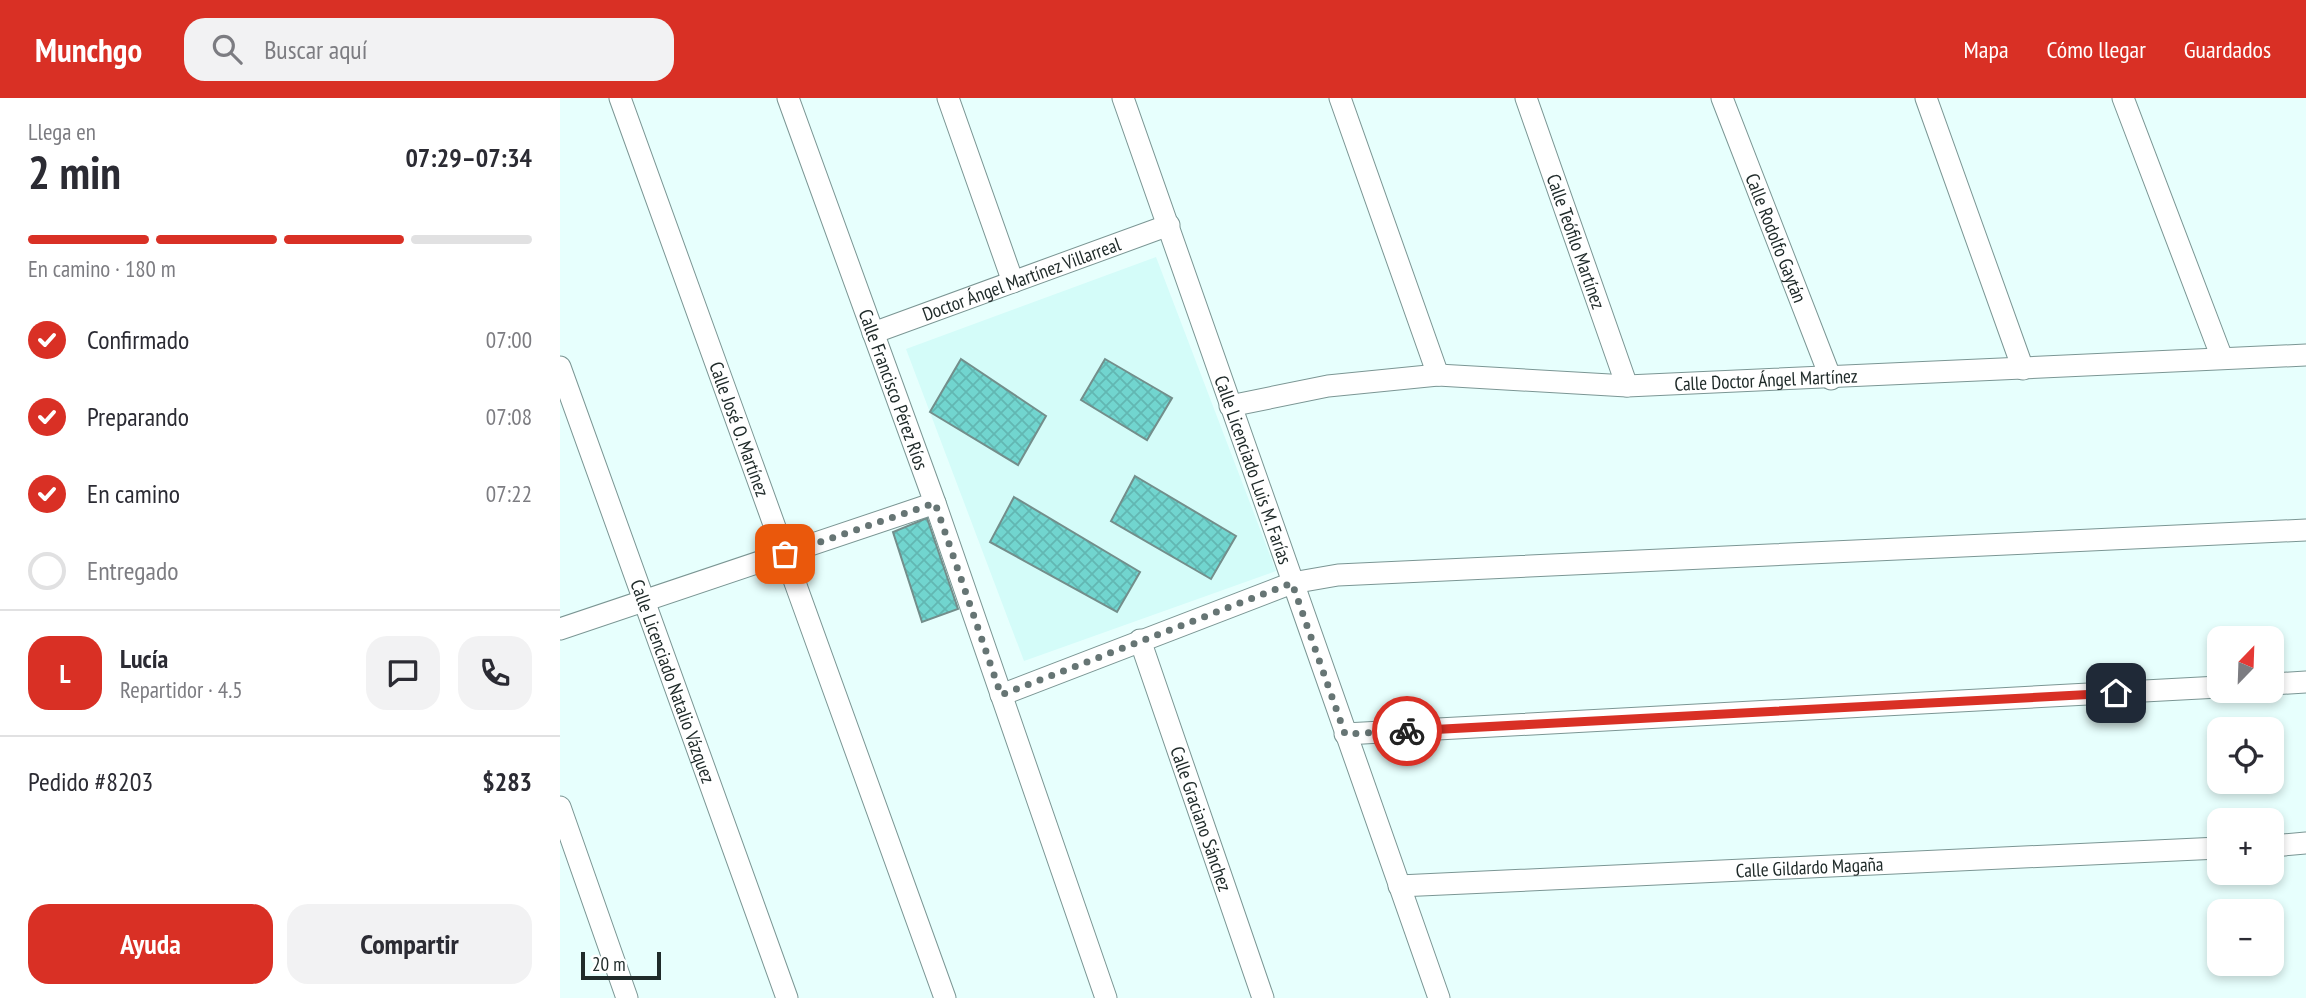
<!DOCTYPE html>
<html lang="es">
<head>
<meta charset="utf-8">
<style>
  :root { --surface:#fff; --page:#f2f2f3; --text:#2b2b33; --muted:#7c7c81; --line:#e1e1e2; --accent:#d93025 }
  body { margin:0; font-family:"PT Sans Narrow",sans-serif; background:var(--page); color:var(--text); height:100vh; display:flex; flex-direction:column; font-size:26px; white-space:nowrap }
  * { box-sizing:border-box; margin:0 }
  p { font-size:23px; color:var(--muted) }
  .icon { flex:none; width:38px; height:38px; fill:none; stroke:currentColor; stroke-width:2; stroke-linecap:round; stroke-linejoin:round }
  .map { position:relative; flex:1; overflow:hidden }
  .side { display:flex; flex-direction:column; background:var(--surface); width:560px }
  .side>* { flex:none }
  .needle { width:46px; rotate:23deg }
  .buttons { position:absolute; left:1647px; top:528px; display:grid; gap:14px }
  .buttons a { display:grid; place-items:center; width:77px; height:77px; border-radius:14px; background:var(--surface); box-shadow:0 4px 10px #0003; font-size:35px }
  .scale { position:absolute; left:21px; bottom:18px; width:80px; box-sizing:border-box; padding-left:7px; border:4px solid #202b2a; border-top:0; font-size:19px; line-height:24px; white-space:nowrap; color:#202b2a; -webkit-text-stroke:5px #fff; paint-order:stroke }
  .pin { position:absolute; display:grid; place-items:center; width:60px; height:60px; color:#fff; margin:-30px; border-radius:14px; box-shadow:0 4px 10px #0006 }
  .courier { position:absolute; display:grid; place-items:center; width:70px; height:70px; margin:-35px; border:5px solid #d93025; border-radius:50%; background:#fff; color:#222; box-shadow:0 2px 9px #0007 }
  .head em { font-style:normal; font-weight:700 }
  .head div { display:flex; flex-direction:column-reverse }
  .head { display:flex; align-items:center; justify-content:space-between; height:119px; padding:0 28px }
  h1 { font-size:46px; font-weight:700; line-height:52px }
  .bar { display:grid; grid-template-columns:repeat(4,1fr); gap:10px 7px; align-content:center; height:84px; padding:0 28px }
  .bar i { height:9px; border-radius:5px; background:var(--line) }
  .bar .current { background:var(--accent) }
  .bar p { grid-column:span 4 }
  .line { display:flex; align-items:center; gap:18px; padding:0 28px; border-top:2px solid var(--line) }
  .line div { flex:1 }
  .round { display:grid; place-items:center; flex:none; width:74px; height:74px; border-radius:21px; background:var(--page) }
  ol { padding:0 28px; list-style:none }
  li { display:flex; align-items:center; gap:21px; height:77px }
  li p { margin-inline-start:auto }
  li .icon { padding:7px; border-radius:50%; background:var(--accent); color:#fff; stroke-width:4 }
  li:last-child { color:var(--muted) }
  li i { width:38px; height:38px; border:4px solid var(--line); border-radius:50% }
  .action { display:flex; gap:14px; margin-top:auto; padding:14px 28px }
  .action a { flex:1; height:80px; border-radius:21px; background:var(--accent); color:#fff; font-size:28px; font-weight:700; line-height:80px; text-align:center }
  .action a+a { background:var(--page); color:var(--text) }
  header { display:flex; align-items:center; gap:42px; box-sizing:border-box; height:98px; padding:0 35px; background:var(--accent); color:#fff }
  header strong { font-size:33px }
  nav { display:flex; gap:38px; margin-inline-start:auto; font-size:24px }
  .search { width:490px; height:63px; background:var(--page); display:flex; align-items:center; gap:18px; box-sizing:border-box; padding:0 24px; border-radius:21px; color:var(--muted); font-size:26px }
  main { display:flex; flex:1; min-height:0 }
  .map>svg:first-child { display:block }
  .built { fill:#d4fcf9 }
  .building { fill:url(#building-cross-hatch); stroke:#738e8b; stroke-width:2 }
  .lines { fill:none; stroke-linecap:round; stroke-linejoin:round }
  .street-casing { stroke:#7b9694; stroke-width:23 }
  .street { stroke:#fff; stroke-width:21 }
  .done { stroke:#667574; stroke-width:7; stroke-dasharray:0 12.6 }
  .route { stroke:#d93025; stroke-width:9 }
  .labels { text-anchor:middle; stroke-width:7; stroke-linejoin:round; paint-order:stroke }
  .street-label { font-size:19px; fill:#202b2a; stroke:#fff }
</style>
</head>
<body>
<header>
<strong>Munchgo</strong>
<div class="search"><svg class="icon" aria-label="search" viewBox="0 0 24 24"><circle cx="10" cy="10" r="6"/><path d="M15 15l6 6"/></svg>Buscar aquí</div>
<nav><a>Mapa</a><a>Cómo llegar</a><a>Guardados</a></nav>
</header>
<main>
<section class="side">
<div class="head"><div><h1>2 min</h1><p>Llega en</p></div><em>07:29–07:34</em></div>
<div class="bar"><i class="current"></i><i class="current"></i><i class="current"></i><i></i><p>En camino · 180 m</p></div>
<ol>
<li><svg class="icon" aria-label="check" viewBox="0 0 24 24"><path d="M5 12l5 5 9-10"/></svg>Confirmado<p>07:00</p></li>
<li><svg class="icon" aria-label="check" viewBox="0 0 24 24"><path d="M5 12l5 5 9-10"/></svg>Preparando<p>07:08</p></li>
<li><svg class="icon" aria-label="check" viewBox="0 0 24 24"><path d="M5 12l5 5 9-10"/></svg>En camino<p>07:22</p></li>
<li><i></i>Entregado</li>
</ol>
<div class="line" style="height:126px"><b class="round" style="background:var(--accent);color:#fff">L</b><div><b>Lucía</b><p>Repartidor · 4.5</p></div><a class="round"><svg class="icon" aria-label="chat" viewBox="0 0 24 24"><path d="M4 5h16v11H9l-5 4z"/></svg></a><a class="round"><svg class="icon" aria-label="phone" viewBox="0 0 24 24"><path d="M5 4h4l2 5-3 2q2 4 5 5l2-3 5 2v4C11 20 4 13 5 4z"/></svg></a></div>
<div class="line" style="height:91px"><div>Pedido #8203</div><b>$283</b></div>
<div class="action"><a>Ayuda</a><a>Compartir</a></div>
</section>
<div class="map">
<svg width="1746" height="900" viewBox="0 0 1746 900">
  <defs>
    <pattern id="building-cross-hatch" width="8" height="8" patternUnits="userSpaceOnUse" patternTransform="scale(1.75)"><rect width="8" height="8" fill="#71d5cf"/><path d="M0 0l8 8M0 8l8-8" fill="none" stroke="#62b7b2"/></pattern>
  </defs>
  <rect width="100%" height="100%" fill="#e7fffd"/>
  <path class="built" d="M596 159 716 473 464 563 346 251Z"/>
  <g class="building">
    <path d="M401 261 486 318 458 367 370 314Z"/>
    <path d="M545 261 612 300 587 342 521 302Z"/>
    <path d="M575 378 676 438 651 481 551 423Z"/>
    <path d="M454 399 580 474 557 514 430 444Z"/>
    <path d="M367 420 398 511 362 524 333 434Z"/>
  </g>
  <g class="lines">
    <defs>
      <g id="street">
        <path id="s1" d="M60 0 385 900"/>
        <path id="s2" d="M228 0 375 405 546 900"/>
        <path d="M388 0 453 184"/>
        <path id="s3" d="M563 0 879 900"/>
        <path d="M780 0 878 277"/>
        <path id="s4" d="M966 0 1067 288"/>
        <path id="s5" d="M1162 0 1271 281"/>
        <path d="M1366 0 1463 271"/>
        <path d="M1563 0 1662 260"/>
        <path id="s6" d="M313 235 609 127"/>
        <path id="s7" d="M0 269 227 900"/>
        <path id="s8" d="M670 308 768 288 878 277 1067 288 1746 257"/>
        <path d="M0 531 375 405"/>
        <path id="s9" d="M580 542 703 900"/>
        <path d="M1712 586 1746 584"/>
        <path d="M441 597 732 485 778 477 1746 432"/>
        <path d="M785 636 1659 589"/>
        <path d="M0 709 67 900"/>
        <path d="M1712 748 1746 745"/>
        <path id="s10" d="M839 788 1659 750"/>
      </g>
    </defs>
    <use href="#street" class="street-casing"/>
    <use href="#street" class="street"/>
  </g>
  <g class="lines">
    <path class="done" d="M225 456 375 405 441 597 732 485 785 636 847 633"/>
    <path class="route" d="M847 633 1556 595"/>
  </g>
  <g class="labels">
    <g class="street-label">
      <text dy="7" stroke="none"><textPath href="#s5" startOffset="150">Calle Rodolfo Gaytán</textPath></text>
      <text dy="7" stroke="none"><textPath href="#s4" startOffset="152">Calle Teófilo Martínez</textPath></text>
      <text dy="7" stroke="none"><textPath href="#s6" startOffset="158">Doctor Ángel Martínez Villarreal</textPath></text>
      <text dy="7" stroke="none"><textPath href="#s8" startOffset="539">Calle Doctor Ángel Martínez</textPath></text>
      <text dy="7" stroke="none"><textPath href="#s2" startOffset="310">Calle Francisco Pérez Ríos</textPath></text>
      <text dy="7" stroke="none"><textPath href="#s1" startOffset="352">Calle José O. Martínez</textPath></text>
      <text dy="7" stroke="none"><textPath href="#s3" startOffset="394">Calle Licenciado Luis M. Farías</textPath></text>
      <text dy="7" stroke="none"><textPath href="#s7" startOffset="334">Calle Licenciado Natalio Vázquez</textPath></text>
      <text dy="7" stroke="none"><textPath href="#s9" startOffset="189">Calle Graciano Sánchez</textPath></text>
      <text dy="7" stroke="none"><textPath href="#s10" startOffset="411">Calle Gildardo Magaña</textPath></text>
    </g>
  </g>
</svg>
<div class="buttons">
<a><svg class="needle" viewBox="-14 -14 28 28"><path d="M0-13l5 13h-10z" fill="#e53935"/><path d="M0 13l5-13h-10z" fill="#7c7c81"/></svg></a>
<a><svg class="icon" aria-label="locate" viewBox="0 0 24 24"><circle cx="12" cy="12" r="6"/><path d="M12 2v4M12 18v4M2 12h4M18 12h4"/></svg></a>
<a>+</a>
<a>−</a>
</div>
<div class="scale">20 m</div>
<div class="pin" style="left:225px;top:456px;background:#ea580c"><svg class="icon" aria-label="bag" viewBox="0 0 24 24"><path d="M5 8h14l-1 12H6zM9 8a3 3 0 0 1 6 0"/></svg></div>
<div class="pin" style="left:1556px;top:595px;background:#1f2937"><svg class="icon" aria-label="home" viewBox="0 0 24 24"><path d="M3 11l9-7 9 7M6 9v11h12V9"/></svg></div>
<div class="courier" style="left:847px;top:633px"><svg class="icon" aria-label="bike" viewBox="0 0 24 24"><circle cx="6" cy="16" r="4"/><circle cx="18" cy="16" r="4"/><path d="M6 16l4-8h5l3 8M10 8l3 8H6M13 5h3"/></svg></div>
</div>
</main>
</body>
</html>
